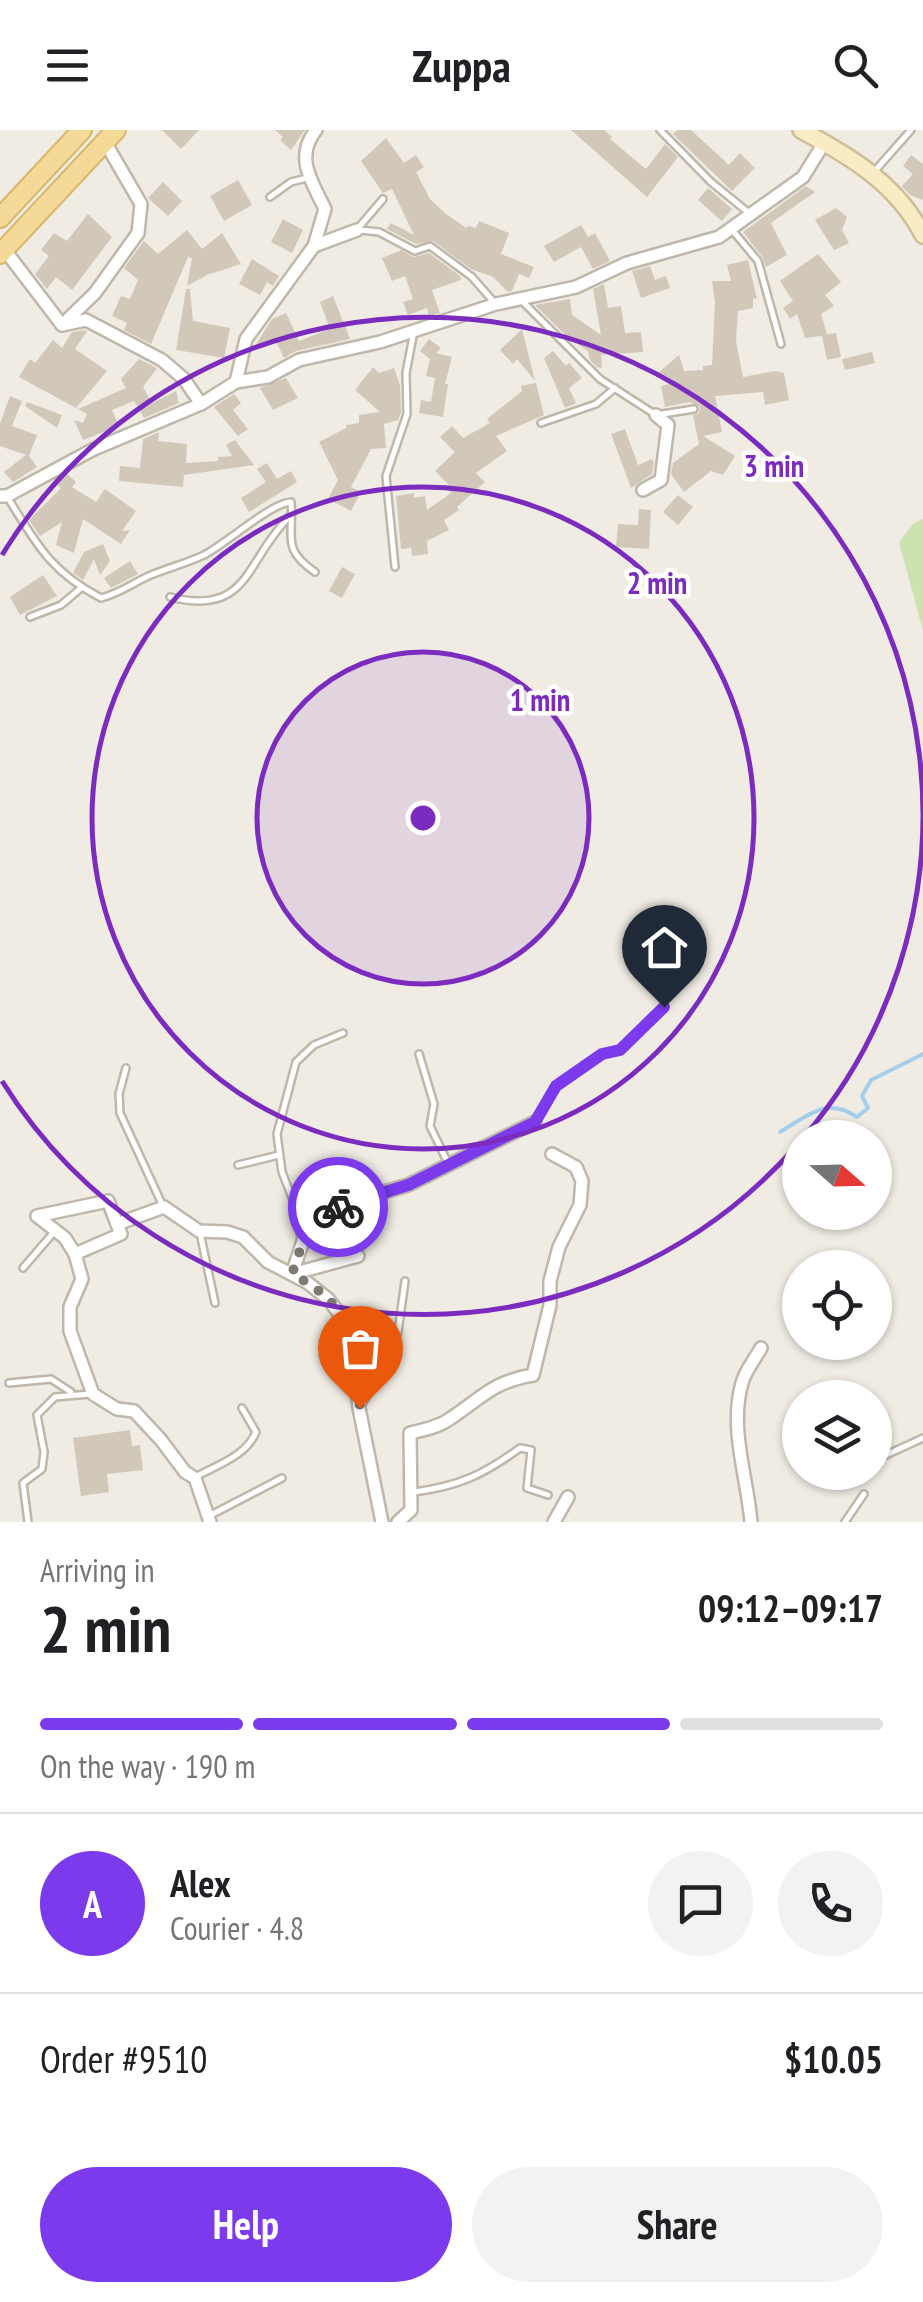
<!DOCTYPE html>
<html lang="en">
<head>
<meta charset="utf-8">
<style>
  :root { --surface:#fff; --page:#f2f2f2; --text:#202124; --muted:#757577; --line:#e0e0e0; --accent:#7c3aed }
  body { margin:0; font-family:"PT Sans Narrow",sans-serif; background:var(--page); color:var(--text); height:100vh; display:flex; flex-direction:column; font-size:38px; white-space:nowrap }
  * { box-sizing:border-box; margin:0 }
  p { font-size:32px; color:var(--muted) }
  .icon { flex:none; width:55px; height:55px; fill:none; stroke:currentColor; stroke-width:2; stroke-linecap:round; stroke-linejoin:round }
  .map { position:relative; height:1392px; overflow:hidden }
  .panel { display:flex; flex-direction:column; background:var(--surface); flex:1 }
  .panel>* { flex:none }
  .needle { width:65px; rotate:110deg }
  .tools { position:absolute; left:782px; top:990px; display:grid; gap:20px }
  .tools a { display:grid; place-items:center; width:110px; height:110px; border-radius:50%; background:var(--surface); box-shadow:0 2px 8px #0004; font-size:50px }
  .pin { position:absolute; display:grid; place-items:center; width:85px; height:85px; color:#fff; margin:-102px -42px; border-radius:50% 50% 50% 0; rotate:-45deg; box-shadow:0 0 10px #0007 }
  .pin .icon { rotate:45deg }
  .courier { position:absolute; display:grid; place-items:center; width:100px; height:100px; margin:-50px; border:8px solid #7c3aed; border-radius:50%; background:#fff; color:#222; box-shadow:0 2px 12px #0007 }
  .headline em { font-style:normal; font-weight:700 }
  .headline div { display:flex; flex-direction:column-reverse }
  .headline { display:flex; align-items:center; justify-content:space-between; height:170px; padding:0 40px }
  h1 { font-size:65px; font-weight:700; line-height:75px }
  .bar { display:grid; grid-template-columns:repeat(4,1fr); gap:15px 10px; align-content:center; height:120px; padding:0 40px }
  .bar i { height:12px; border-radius:8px; background:var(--line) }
  .bar .active { background:var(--accent) }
  .bar p { grid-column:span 4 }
  .line { display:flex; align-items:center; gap:25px; padding:0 40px; border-top:2px solid var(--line) }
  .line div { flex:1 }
  .round { display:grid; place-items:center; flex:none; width:105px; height:105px; border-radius:52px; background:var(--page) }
  .button { display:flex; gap:20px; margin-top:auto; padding:20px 40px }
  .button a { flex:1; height:115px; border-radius:60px; background:var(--accent); color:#fff; font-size:40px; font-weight:700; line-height:115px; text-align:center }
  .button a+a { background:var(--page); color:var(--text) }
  header { display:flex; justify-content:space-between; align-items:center; height:130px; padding:0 40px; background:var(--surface); font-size:45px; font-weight:700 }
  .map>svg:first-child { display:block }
  .green { fill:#cce2af }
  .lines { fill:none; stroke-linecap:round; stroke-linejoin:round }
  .stream { stroke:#a4cee9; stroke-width:4 }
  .building { fill:#d1c8ba }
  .lane-casing { stroke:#beb7aa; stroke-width:10 }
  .street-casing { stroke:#beb7aa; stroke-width:16 }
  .secondary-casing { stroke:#cdbe96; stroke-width:20 }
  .primary-casing { stroke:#d8b669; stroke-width:22 }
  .lane { stroke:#fff; stroke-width:5 }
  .street { stroke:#fff; stroke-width:11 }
  .secondary { stroke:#f9ecc4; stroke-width:15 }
  .primary { stroke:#f5d998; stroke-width:18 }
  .done { stroke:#7f7a72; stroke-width:10; stroke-dasharray:0 18 }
  .route { stroke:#7c3aed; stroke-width:12 }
  .ring { fill:none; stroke:#7b2cbf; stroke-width:5 }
  .centre { fill:#7b2cbf; stroke:#fff; stroke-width:5 }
  .ring-label { font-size:30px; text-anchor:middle; font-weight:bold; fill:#7b2cbf; stroke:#fff; stroke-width:9; stroke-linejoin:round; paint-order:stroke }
</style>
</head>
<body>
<header><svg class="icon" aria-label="menu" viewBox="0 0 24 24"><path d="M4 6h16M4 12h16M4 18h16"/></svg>Zuppa<svg class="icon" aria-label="search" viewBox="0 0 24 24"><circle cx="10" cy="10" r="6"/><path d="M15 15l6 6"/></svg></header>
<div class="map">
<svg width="923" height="1392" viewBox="0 0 923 1392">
  <rect width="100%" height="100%" fill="#f0ece4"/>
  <path class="green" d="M923 389V501L899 412 914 393Z"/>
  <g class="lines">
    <path class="stream" d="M780 1002C808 986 826 966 857 987L868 978 862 966 871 950 923 924"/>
  </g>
  <g class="building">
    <path d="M162 0H199L181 19Z"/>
    <path d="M275 0H305L291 20 280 10 283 7Z"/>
    <path d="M571 0H604L612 7 610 9 646 39 665 14 678 27 647 67Z"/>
    <path d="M677 0H691L729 35 740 23 755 38 732 61 673 4Z"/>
    <path d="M386 8 404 33 416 25 424 37 416 42 430 69 445 83 466 98 468 96 476 98 479 91 509 103 501 124 534 137 529 148 519 144 512 161 508 162 493 147 471 139 433 111 416 114 387 99 391 93 414 105 392 59 383 63 361 31Z"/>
    <path d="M911 25 923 34V70L910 65 902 56 913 44 903 36Z"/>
    <path d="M238 50 252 75 224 91 210 66Z"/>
    <path d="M163 52 182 71 168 86 148 68Z"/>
    <path d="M806 56 815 62 771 93 787 125 766 137 763 128 743 102Z"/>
    <path d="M708 58 732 79 722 91 698 70Z"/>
    <path d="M836 78 847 87 842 100 849 113 834 120 815 90Z"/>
    <path d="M88 84 112 107 72 160 56 147 47 159 35 144 49 126 41 120 54 103 67 111Z"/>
    <path d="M283 89 303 100 292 123 271 112Z"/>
    <path d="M581 95 588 107 595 103 610 131 593 139 581 117 554 132 544 116Z"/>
    <path d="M187 100 202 119 222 103 241 134 207 145 187 156 192 128 188 127 151 214 124 200 127 193 112 186 121 166 130 169 138 150 124 138 144 111 158 124Z"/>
    <path d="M401 120 414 127 429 123 460 146 461 150 432 160 440 183 429 186 427 178 408 185 403 172 413 169 405 146 392 151 382 128Z"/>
    <path d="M818 124 841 152 825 165 834 176 821 184 827 204 836 203 841 227 827 230 822 206 805 208 797 184 790 189 783 178 793 171 780 151Z"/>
    <path d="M252 129 279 146 273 156 267 152 260 165 239 154Z"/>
    <path d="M748 130 757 169 753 168V178L738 181 736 211 743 247 775 241 784 243 789 270 765 275 763 262 715 266 722 302 703 306 735 326 723 345 711 341 684 362 671 344 673 333 699 314 693 285 699 283 700 277 690 272 665 277 661 256 669 254 659 242 679 225 684 241 703 240V236L712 235 715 173 712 151H731L727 135Z"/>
    <path d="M650 136 655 150 666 146 670 158 641 168 632 141Z"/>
    <path d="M604 154 608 178 621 176 625 203 641 202 643 222 601 225 602 238 597 237 590 230 588 221 566 206 535 175 570 169 572 185 601 205 593 159Z"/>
    <path d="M186 159H190L193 191 230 198 224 228 176 220Z"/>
    <path d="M333 166 350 209 296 221 284 228 275 209 253 219 272 189 286 183 299 211 330 199 320 172Z"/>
    <path d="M522 199 535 251 517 229 513 234 500 220Z"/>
    <path d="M85 200 87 201 75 219 107 241 76 278 19 247 30 229 35 233 53 210 62 218 72 202Z"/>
    <path d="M429 209 441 218 436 223 452 227 445 254H448L443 287 419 283 421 270 431 272 435 248 426 246 430 229 420 221Z"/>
    <path d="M553 221 566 236 569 233 582 248 569 258 576 273 565 278 544 228Z"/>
    <path d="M872 222 875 233 845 240 842 229Z"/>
    <path d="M139 229 157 238 143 257 152 273 176 261 179 273 144 288 134 271 112 280 119 296 83 310 74 290 83 293 87 284 78 279 126 258 121 249Z"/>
    <path d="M373 237 379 243 394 238 400 255 401 283 398 290 384 294 386 318 371 319 351 357 361 362 351 381 328 369 338 350 319 312 346 298V295L359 293V285L380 282 355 260Z"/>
    <path d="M286 248 298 268 273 280 260 258Z"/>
    <path d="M536 253 544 285 496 306 507 321 476 343 485 352 457 377 459 380 444 390 449 400 427 411 428 424 412 426 411 418 401 419 396 366 414 363V368L425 366 427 380 451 363 446 358 449 355 435 341 455 322 440 307 452 296 463 308 490 293 487 289 522 261 521 256Z"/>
    <path d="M234 264 241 273 233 280 248 299 238 306 214 277Z"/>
    <path d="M10 266 22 271 12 296 37 305 29 326 37 337 13 352 4 342 26 325 0 316V294Z"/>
    <path d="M27 272 62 285 57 298 25 276Z"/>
    <path d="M625 299 638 335 652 329 654 333 652 344 631 358 611 304Z"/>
    <path d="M159 302 158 311 187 314 186 333 218 331V327L232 326 226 315 235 310 254 335 184 345 183 357 119 351 120 336 140 338 143 309Z"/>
    <path d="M267 333 277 349 291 341 297 352 249 382 241 368 266 352 257 339Z"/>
    <path d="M67 344 76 352 72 357 96 372 105 359 136 381 122 401 130 400 121 414 83 389 74 423 56 415 62 392 40 406 29 390 61 358 56 354Z"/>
    <path d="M678 365 693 377 678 395 663 382Z"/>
    <path d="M639 379 651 380 649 419 616 417 618 394 638 395Z"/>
    <path d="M103 414 110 431 100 445 94 429 83 450 73 443 84 422Z"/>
    <path d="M130 431 138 444 111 458 104 448Z"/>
    <path d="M342 437 355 444 342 468 329 461Z"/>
    <path d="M43 445 57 466 20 485 10 467Z"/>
    <path d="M130 1300 132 1316 140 1315 143 1340 107 1344 109 1362 81 1366 73 1308Z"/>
  </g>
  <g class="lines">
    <defs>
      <g id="lane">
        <path d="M660 0 711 52 749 83"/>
        <path d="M873 43 911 0"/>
        <path d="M270 67 291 52 307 48"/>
        <path d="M359 97 383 69"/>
        <path d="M360 100 379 102 415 121 430 116 472 147 493 171"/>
        <path d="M733 101 758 131 781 214"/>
        <path d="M521 170 600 249 656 285 694 279"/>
        <path d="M541 293 596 274 615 258"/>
        <path d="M8 368C37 415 51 442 101 468 123 462 132 453 151 445 168 438 187 433 204 425 227 413 271 373 291 372 294 407 281 419 315 442"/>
        <path d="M395 437 386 346 407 284 406 243 414 201"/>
        <path d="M170 467C250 487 245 430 290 386"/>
        <path d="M30 487 61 475 81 458"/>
        <path d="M419 924 434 974 430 996 448 1033"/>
        <path d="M126 938 119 964 120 983 162 1074"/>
        <path d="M537 989 556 956 601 924 620 920 664 877"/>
        <path d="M238 1035 279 1025"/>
        <path d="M300 1088 282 1042 277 1004 296 932 314 915 343 903"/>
        <path d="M200 1103 215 1173"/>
        <path d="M23 1138 54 1102"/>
        <path d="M9 1253 51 1249 71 1262"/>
        <path d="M361 1276 386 1233 398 1202 405 1151"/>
        <path d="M875 1330 923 1308"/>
        <path d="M197 1346C218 1335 247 1325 256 1302L242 1278"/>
        <path d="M414 1362C459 1356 483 1345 520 1318L531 1320 527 1358 548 1365"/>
        <path d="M209 1386 282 1348"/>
        <path d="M28 1392 23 1353 42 1339 44 1322 37 1285 55 1267 90 1264"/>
        <path d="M845 1392 864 1364"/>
      </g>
      <g id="street">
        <path d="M314 116 357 100"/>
        <path d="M4 119 62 195"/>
        <path d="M62 195 95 163 138 103 141 74 105 12"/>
        <path d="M62 195 86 190 162 230 184 249 201 274"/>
        <path d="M236 252 268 247 299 230 380 212 496 174 576 157 627 133 719 107 803 47 824 13"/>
        <path d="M643 360 661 350 668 295 656 285"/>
        <path d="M0 366H7L92 320 201 274 236 252 246 209 314 116 325 79C312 52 294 27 316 0"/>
        <path d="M75 1124 65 1108 37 1086 108 1071 117 1094"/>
        <path d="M358 1126 292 1144 304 1108 301 1091 320 1081 408 1055 535 992"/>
        <path d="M210 1392 195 1348 185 1342 161 1310 134 1281 117 1279 93 1264 70 1201V1177L82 1149 75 1124 121 1104 117 1094 164 1077 199 1101 227 1102 243 1107 268 1132 308 1153 328 1169 350 1197 359 1278 382 1392"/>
        <path d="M398 1392 411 1380 410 1303C423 1300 438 1297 448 1290 481 1269 491 1252 533 1245L550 1175V1151L559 1117 580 1075 582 1051 576 1037 552 1024"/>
        <path d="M554 1392 568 1367"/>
        <path d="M751 1392C747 1346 729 1298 742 1253 745 1241 755 1229 761 1218"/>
      </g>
      <path id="secondary" d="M801 0C850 26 897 54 923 105"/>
      <g id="primary">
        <path d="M0 88 82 0"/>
        <path d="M0 124 116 0"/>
      </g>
    </defs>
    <use href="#lane" class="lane-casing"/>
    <use href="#street" class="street-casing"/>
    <use href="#secondary" class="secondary-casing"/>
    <use href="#primary" class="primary-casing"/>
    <use href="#lane" class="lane"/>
    <use href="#street" class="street"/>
    <use href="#secondary" class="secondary"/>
    <use href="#primary" class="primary"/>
  </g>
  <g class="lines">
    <path class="done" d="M338 1077 301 1091 304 1108 292 1144C357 1178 355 1213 360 1278"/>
    <path class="route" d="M338 1077 408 1055 535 992 556 956 602 924 620 920 664 877"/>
  </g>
  <circle cx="423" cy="688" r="166" fill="#7b2cbf" fill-opacity=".12"/>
  <g class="ring">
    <circle cx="423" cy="688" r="166"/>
    <circle cx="423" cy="688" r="331"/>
    <path d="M798 1014A497 497 0 0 1 2 951M2 425A497 497 0 1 1 804 1007"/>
  </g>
  <circle cx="423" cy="688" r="15" class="centre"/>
  <g class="ring-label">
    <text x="774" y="347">3 min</text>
    <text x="657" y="464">2 min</text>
    <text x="540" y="581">1 min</text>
  </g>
</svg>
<div class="tools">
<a><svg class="needle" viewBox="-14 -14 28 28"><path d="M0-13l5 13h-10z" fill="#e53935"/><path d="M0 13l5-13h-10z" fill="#757577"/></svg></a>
<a><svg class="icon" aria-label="locate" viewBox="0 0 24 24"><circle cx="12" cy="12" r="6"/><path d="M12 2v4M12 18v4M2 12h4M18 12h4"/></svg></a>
<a><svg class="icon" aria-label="layers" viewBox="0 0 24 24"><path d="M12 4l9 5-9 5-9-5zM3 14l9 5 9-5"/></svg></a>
</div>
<div class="pin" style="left:360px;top:1278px;background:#ea580c"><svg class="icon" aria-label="bag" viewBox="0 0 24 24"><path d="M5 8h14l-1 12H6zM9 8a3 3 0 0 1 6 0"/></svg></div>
<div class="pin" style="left:664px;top:877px;background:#1f2937"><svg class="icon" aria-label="home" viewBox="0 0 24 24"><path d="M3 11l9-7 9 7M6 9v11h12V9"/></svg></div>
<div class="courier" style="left:338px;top:1077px"><svg class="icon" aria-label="bike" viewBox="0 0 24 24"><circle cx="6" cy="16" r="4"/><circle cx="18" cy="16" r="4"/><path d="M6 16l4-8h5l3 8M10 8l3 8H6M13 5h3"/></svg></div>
</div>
<section class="panel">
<div class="headline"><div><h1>2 min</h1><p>Arriving in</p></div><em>09:12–09:17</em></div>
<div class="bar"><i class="active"></i><i class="active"></i><i class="active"></i><i></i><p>On the way · 190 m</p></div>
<div class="line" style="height:180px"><b class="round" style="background:var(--accent);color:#fff">A</b><div><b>Alex</b><p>Courier · 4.8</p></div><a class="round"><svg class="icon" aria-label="chat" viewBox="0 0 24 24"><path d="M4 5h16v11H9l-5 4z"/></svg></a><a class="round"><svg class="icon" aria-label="phone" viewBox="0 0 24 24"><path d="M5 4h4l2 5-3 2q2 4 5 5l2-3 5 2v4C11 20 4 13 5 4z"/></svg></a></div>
<div class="line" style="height:130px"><div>Order #9510</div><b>$10.05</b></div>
<div class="button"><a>Help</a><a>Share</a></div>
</section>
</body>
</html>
